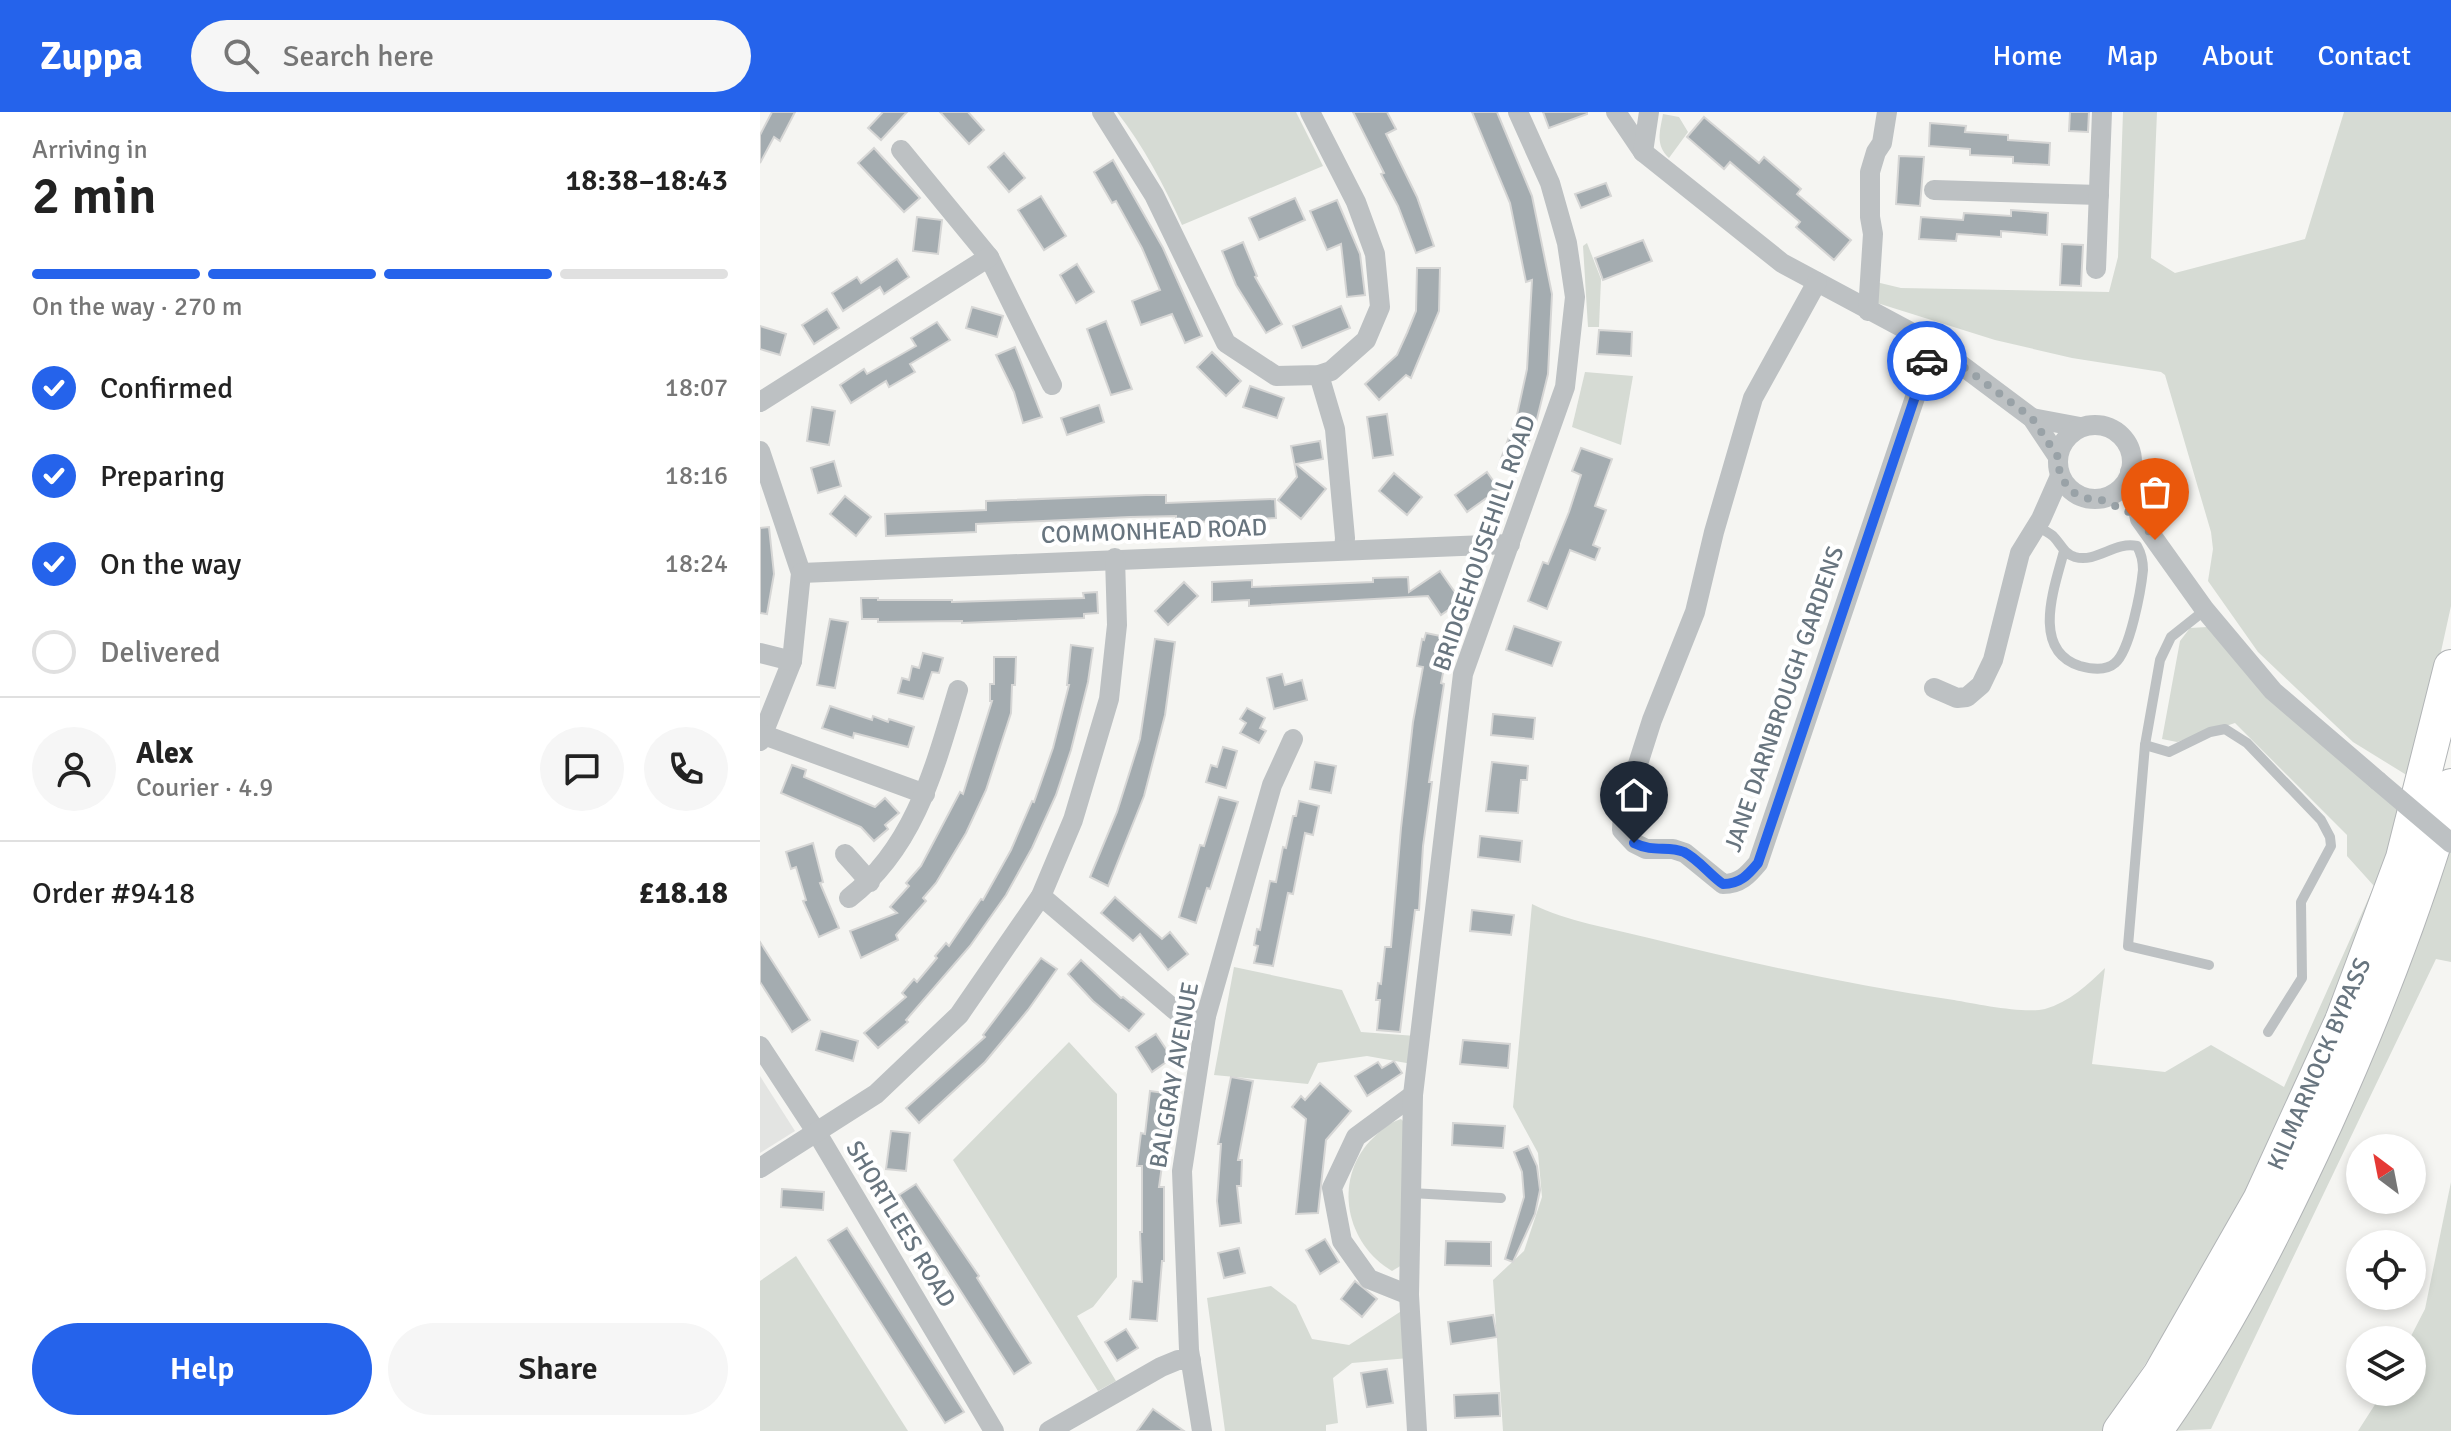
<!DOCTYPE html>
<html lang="en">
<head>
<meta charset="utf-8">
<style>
  :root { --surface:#fff; --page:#f6f6f6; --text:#222; --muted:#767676; --line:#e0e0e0; --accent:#2563eb }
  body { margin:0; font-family:Signika,sans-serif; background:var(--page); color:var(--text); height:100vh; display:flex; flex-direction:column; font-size:30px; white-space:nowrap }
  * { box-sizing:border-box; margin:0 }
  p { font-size:26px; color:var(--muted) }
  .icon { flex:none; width:44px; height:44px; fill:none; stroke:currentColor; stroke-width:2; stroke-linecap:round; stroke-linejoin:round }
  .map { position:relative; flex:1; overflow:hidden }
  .panel { display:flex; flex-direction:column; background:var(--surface); width:760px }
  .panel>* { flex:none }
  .needle { width:52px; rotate:328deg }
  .fabs { position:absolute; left:1586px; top:1022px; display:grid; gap:16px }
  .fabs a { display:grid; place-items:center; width:80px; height:80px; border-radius:50%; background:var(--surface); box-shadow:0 4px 12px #0003; font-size:40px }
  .pin { position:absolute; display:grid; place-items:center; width:68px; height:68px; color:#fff; margin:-82px -34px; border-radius:50% 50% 50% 0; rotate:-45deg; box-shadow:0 0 8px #0007 }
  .pin .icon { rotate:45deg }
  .courier { position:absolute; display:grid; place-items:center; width:80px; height:80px; margin:-40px; border:6px solid #2563eb; border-radius:50%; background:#fff; color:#222; box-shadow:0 2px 10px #0007 }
  .summary em { font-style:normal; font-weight:600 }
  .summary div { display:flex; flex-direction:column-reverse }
  .summary { display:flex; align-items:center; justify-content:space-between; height:136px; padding:0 32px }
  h1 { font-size:52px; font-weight:600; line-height:60px }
  .bar { display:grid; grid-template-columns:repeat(4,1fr); gap:12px 8px; align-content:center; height:96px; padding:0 32px }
  .bar i { height:10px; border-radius:6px; background:var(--line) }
  .bar .current { background:var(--accent) }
  .bar p { grid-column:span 4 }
  .line { display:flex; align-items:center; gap:20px; padding:0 32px; border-top:2px solid var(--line) }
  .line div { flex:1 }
  .round { display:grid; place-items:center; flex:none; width:84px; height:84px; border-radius:42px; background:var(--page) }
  ol { padding:0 32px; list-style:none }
  li { display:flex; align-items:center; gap:24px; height:88px }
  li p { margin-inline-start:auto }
  li .icon { padding:8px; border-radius:50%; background:var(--accent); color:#fff; stroke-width:4 }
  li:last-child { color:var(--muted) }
  li i { width:44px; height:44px; border:4px solid var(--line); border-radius:50% }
  .button { display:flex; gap:16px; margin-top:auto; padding:16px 32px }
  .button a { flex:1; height:92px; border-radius:48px; background:var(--accent); color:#fff; font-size:32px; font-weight:600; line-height:92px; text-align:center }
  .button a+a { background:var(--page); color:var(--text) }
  header { display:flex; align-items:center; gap:48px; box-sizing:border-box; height:112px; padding:0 40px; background:var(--accent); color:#fff }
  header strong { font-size:38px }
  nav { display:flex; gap:44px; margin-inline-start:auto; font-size:28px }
  .search { width:560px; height:72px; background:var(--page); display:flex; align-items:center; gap:20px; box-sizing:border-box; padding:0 28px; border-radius:44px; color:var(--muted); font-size:30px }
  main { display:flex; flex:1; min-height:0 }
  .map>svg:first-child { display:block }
  .built { fill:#e3e4e2 }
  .green { fill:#d6dbd4 }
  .building { fill:#a4acb0; stroke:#d6d6d5; stroke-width:2 }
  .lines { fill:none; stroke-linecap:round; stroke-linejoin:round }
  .highway-casing { stroke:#b1b4b6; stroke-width:36 }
  .lane { stroke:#bdc1c3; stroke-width:10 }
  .street { stroke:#bdc1c3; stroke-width:20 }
  .highway { stroke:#fff; stroke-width:34 }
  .street-bridge { stroke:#bdc1c3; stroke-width:20 }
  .done { stroke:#99a2a7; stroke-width:8; stroke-dasharray:0 14.4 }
  .route { stroke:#2563eb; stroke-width:10 }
  .labels { text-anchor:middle; stroke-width:8; stroke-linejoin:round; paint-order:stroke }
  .street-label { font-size:24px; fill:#68757f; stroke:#fff }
</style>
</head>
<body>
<header>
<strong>Zuppa</strong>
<div class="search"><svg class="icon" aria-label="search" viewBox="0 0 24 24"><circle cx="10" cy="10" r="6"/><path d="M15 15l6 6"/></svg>Search here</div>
<nav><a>Home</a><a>Map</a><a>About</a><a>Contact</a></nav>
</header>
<main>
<section class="panel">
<div class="summary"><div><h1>2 min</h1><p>Arriving in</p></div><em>18:38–18:43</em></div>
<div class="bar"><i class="current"></i><i class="current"></i><i class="current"></i><i></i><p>On the way · 270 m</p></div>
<ol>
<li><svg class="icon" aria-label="check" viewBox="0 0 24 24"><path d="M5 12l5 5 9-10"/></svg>Confirmed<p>18:07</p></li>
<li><svg class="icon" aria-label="check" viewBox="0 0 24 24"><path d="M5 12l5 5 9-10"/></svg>Preparing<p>18:16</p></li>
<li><svg class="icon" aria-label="check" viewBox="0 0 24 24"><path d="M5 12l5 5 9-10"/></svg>On the way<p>18:24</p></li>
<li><i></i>Delivered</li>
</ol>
<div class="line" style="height:144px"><a class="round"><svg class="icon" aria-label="person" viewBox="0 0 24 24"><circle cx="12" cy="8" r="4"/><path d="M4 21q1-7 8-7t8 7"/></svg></a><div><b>Alex</b><p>Courier · 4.9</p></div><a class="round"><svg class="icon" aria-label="chat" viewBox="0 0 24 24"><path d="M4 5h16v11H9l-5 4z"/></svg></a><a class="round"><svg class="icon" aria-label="phone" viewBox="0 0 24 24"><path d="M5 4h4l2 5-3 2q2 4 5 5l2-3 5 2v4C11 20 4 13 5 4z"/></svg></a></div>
<div class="line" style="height:104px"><div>Order #9418</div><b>£18.18</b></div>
<div class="button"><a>Help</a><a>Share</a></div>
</section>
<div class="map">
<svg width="1691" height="1319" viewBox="0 0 1691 1319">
  <rect width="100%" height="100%" fill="#f5f5f2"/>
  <path class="built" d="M0 964 35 1019 0 1041Z"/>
  <g class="green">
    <path d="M357 0H536L563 54 422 113C404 73 384 35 357 0Z"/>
    <path d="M1363 0H1397L1391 146 1415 161 1545 127 1584 0H1691V494L1653 667 1593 630 1498 540 1448 469 1453 437 1451 420 1405 263 1401 260 1312 246 1235 228 1114 190 1116 170 1141 176 1349 180 1358 145Z"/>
    <path d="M903 2 919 5 928 20 909 46C895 33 900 19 903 2Z"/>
    <path d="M827 131 841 167 839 215H828L823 134Z"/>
    <path d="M825 260 873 264 861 333 812 315Z"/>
    <path d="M1447 515 1644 704 1614 774 1583 869 1464 1130 1342 1319H743L733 1168 764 1139 782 1085 778 1041 753 995 772 792C808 810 850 816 889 826 990 851 1091 873 1194 888 1216 892 1265 902 1285 897 1309 890 1328 873 1345 856L1332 952 1405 960 1451 933 1524 975 1614 774 1587 744V723L1475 611 1417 630 1402 627 1420 529 1430 516Z"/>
    <path d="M1686 737 1691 741V850L1676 847 1451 1317 1410 1319Z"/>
    <path d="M474 855 582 878 601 920 656 924 652 952 607 944 558 951 548 972 454 963Z"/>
    <path d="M309 930 357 982V1165L333 1195 317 1204 356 1269 338 1279 193 1048Z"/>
    <path d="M641 1007 645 1011 642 1153 632 1159C586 1132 573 1069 610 1029 619 1020 628 1011 641 1007Z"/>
    <path d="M1691 1070V1319H1598L1623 1280H1652V1228H1649L1665 1197Z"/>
    <path d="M36 1144 148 1319H0V1169Z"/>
    <path d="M511 1174 536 1193 552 1227 589 1233 643 1198 649 1246 592 1251 573 1266 578 1311 566 1313V1319H465L447 1186Z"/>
  </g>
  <g class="building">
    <path d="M12 0H35L20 29 14 25 0 51V23Z"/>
    <path d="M123 0H147L121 28 108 16Z"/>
    <path d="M180 0H208L224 18 209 32Z"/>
    <path d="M593 0H627L636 17 626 22 657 85 674 134 656 141 638 94 621 62 624 61Z"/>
    <path d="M712 0H737L772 84 792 182 788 262 777 307 757 363 738 355 757 303 767 257 772 168 766 170 750 91Z"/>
    <path d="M783 0H827V2L789 16Z"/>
    <path d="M1310 0H1329L1328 20 1309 19Z"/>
    <path d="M944 5 999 51 1004 45 1041 77 1037 82 1091 128 1074 148 1036 115 1040 110 970 50 964 57 927 25Z"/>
    <path d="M1170 11 1206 14 1205 20 1248 23V28L1290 31 1289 53 1253 51V45L1210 43V37L1169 34Z"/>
    <path d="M114 36 160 86 144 100 98 51Z"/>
    <path d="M244 41 265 66 249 80 228 55Z"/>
    <path d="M1139 44 1164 45 1160 94 1136 92Z"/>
    <path d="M353 48 403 136 442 224 425 231 412 202 381 213 372 189 400 178 382 136 356 89 352 91 334 60Z"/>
    <path d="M846 71 851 84 821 96 815 82Z"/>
    <path d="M281 84 306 124 284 138 258 98Z"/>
    <path d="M535 86 545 108 499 128 489 106Z"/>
    <path d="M577 88 600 142 605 183 587 185 581 132 567 138 550 99Z"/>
    <path d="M1251 98 1288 101 1287 123 1241 119V125L1197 122 1196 129 1159 127 1161 105 1203 108 1204 101 1251 104Z"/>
    <path d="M157 105 182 108 178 142 153 139Z"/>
    <path d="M883 128 892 149 843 168 835 146Z"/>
    <path d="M483 130 497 164 495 165 522 212 506 221 476 173 462 139Z"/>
    <path d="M1302 132 1323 133 1321 174 1300 173Z"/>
    <path d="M137 147 149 165 124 182 120 175 83 199 72 181 97 165 101 171Z"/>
    <path d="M317 152 334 180 316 191 300 163Z"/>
    <path d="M657 156H680L679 199 651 266 646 263 619 288 605 272 637 243 647 221 656 199Z"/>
    <path d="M581 194 590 216 542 236 533 214Z"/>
    <path d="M212 195 243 204 237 225 206 216Z"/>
    <path d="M67 197 79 216 54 232 42 213Z"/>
    <path d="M346 209 372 277 351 283 327 217Z"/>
    <path d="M177 210 190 228 150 252 155 260 129 275 126 269 91 291 80 273 104 257 107 262 156 234 151 226Z"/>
    <path d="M0 214 26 222 20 243 0 237Z"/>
    <path d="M839 218 872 220 871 244 837 242Z"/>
    <path d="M255 235 282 305 263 311 254 280 236 243Z"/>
    <path d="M452 240 481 269 466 284 437 255Z"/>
    <path d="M490 274 524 286 517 306 483 295Z"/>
    <path d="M339 293 344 310 307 323 301 306Z"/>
    <path d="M52 295 75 299 69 333 47 329Z"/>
    <path d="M627 302 633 343 613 346 607 305Z"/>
    <path d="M560 329 563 347 536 352 566 377 541 407 518 388 537 365 531 334Z"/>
    <path d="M821 336 852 347 835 394 846 398 833 433 840 436 835 448 810 438 787 497 768 489 783 450 788 452 809 400 821 363 812 359Z"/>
    <path d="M74 349 81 374 58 381 51 356Z"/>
    <path d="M727 360 739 377 707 400 695 383Z"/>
    <path d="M634 361 662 385 647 403 619 379Z"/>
    <path d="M386 383H406V391L515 387 516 406 416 411V404L370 405 216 412V420L126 424 125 402 226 398V389Z"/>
    <path d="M85 384 111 405 96 424 70 402Z"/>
    <path d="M9 415 14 462 7 502 0 501V416Z"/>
    <path d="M680 459 701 489 681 503 668 484 489 494V488L452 490V470L492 468V475L613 470V466L648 465 649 480Z"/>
    <path d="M424 470 438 484 408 513 395 499Z"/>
    <path d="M337 480 338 501 324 502V506L202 511V509L118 510V507H102L101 486H118V488H192V490L324 486 323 481Z"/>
    <path d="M70 507 88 510 75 576 57 573Z"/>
    <path d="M754 514 801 530 792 554 746 538Z"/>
    <path d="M666 521 690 526 681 571 684 572 669 670H672L663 734 659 798H655L640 920 617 918 620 888H616L618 871 621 872 625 835H631L641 716 653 610 663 555 657 554 662 527 664 528Z"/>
    <path d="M395 527 415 530 405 603 384 684 348 774 330 765 357 700 380 627Z"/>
    <path d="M311 533 333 536 328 570 311 638 296 683 272 736 246 783 210 834 146 908 148 910 118 936 104 921 146 885 142 881 154 867 157 870 177 846 175 844 186 831 189 834 221 787 223 788 251 738 272 689 274 690 293 636 309 573H307Z"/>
    <path d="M163 541 183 546 179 561 172 560 163 587 138 581 142 566 149 568 152 554 159 556Z"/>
    <path d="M234 545H256L255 573H252L251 601 226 678 206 721 176 771 163 786 166 789 136 823 138 828 101 846 90 819 137 801 130 795 149 774 146 771 161 754 200 680 203 682 232 589H230V572H234Z"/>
    <path d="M522 562 525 573 542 568 547 588 514 597 507 566Z"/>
    <path d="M70 594 112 608 113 604 128 610 129 607 154 615 148 635 94 621 93 626 62 616Z"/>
    <path d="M487 596 505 606 500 616 506 619 499 631 480 621 486 611 480 607Z"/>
    <path d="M733 602 775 606 773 627 731 623Z"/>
    <path d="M463 635 477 639 466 676 446 670 451 653 457 655Z"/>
    <path d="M555 650 576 654 571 681 550 677Z"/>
    <path d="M732 650 768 654 767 668H761L758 701 726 699Z"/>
    <path d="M32 653 46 658 44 665 115 695 125 686 139 701 125 713 128 717 114 729 101 715 21 681Z"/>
    <path d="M459 685 478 690 450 777 447 776 436 811 419 805 440 733 444 734Z"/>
    <path d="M539 689 559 694 553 723 545 721 533 782 528 781 513 854 494 851 498 834 494 833 497 817 500 818 510 769 516 770 523 735 526 736 533 704H536Z"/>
    <path d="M720 724 762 729 760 750 718 745Z"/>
    <path d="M53 731 63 770 60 771 79 816 59 825 43 789 46 788 36 755 31 757 26 740Z"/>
    <path d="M355 785 402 827 410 820 428 842 408 858 380 822 373 829 341 801Z"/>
    <path d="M712 798 754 803 751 823 710 819Z"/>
    <path d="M0 830 50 908 32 920 0 870Z"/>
    <path d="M281 846 297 857 268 898 225 950 159 1011 146 996 225 925 223 923Z"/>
    <path d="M321 848 361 886 363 885 384 902 369 919 333 889 308 862Z"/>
    <path d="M61 919 98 929 93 949 56 938Z"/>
    <path d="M396 922 412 946 392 960 376 935Z"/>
    <path d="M703 928 750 932 748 956 700 952Z"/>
    <path d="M634 949 642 961 607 984 595 964 618 950 622 956Z"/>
    <path d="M471 965 493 969 478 1048H482L481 1074H477L481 1111 460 1114 457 1089 461 1032H458Z"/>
    <path d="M560 971 591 999 566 1028 558 1101 536 1102 546 1007 532 995 541 984 545 988Z"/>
    <path d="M390 979 412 982 399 1075H404V1149H402L397 1209 370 1207 373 1169 382 1170 380 1120H382V1054H377L381 1021 385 1022Z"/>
    <path d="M693 1011 745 1014 743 1036 692 1033Z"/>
    <path d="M131 1019 150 1021 146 1059 126 1057Z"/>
    <path d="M768 1034 777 1054 780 1078 775 1102 753 1150 745 1147 764 1085 762 1060 754 1040Z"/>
    <path d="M156 1072 219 1164 217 1166 271 1251 254 1262 139 1083Z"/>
    <path d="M22 1077 64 1080 63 1098 21 1095Z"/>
    <path d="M87 1116 204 1300 185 1311 68 1128Z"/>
    <path d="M565 1127 579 1150 560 1162 546 1138Z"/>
    <path d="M686 1129 731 1130V1154L685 1153Z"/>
    <path d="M479 1136 485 1161 464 1166 458 1141Z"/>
    <path d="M595 1169 617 1187 602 1205 581 1187Z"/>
    <path d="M733 1203 737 1225 691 1232 688 1210Z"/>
    <path d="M366 1217 378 1236 357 1249 345 1230Z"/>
    <path d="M627 1257 633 1291 607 1295 601 1261Z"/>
    <path d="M739 1281 740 1304 695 1306 694 1283Z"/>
    <path d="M393 1297 424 1319H377Z"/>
  </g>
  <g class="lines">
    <defs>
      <g id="highway">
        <path d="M1360 1319 1400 1263 1500 1088 1582 909 1643 746 1691 555"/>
        <path d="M1395 1319C1463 1224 1517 1117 1566 1010 1615 901 1659 790 1691 674"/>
      </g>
    </defs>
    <use href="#highway" class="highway-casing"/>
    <g class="lane">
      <path d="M1276 414C1282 417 1288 420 1293 424 1301 432 1303 441 1315 445 1337 451 1355 429 1377 434 1381 441 1383 450 1383 458 1381 478 1370 539 1355 551 1346 559 1331 557 1320 554 1270 538 1295 474 1304 439"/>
      <path d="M1445 498 1411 525 1400 548 1385 633 1368 834 1449 853"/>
      <path d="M1385 633 1409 640 1450 620 1465 617 1487 631 1561 708 1570 725 1571 734 1541 790 1542 866 1508 920"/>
      <path d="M651 1081 741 1086"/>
    </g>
    <g class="street">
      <path d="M342 0 394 83 466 231 516 264 559 263 571 259 606 228 620 195 615 142 596 90 550 0"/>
      <path d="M856 0 883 40 1022 151 1173 232 1272 306 1298 345"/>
      <path d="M141 38 229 145 292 273"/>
      <path d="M883 40 889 0"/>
      <path d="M1174 78 1339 83"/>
      <path d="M1336 157 1342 0"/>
      <path d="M1057 170 993 286 954 420 935 500 892 608 863 699 862 718 874 731 886 737H913L925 741 963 772C980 772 988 763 998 751L1173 232"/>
      <path d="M1108 199 1113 122 1110 105V60L1116 40 1122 31 1127 0"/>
      <path d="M559 263 575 317 585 426 584 438"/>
      <path d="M0 290 229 145"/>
      <path d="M1272 306 1320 315"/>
      <circle cx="1335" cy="350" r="37"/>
      <path d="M0 339 41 461 32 549 0 629"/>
      <path d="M1370 360 1380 407 1445 498 1513 579 1618 669"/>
      <path d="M41 461 750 432"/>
      <path d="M0 541 32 549"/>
      <path d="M1174 576 1197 586 1207 585 1221 573 1233 548 1260 441 1281 407 1300 364"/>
      <path d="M4 623 165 682"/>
      <path d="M85 742 110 770"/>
      <path d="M281 784 416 899 446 904"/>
      <path d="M89 786C155 735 175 655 198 578"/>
      <path d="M0 934 57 1021 234 1319"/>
      <path d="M0 1056 116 982 199 903 281 784 313 708 349 587 357 513 355 446"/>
      <path d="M649 1183 609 1167 582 1129 572 1076 596 1025 653 983"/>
      <path d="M289 1319 401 1255 418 1248H431"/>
      <path d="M442 1319 429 1238 422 1059 446 904 512 673 533 627"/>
      <path d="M657 1319 649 1183 653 983 703 562 805 275 815 185 807 131 790 71 758 0"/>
    </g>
    <use href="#highway" class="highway"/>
    <path class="street-bridge" d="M1618 669 1691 731"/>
  </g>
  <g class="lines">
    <path class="done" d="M1167 249 1173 232 1272 306 1298 345 1300 364 1312 380 1329 387H1339L1367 399 1380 407 1395 428"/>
    <path class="route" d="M874 731C894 741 908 733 924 740 938 747 950 763 963 772 980 772 988 763 998 751L1167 249"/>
  </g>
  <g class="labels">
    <g class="street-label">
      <text transform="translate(394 419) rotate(-2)" y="8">COMMONHEAD ROAD</text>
      <text transform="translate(724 431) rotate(-71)" y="8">BRIDGEHOUSEHILL ROAD</text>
      <text transform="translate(1024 587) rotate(-71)" y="8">JANE DARNBROUGH GARDENS</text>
      <text transform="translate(1559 952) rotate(-67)" y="8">KILMARNOCK BYPASS</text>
      <text transform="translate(414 963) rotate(-80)" y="8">BALGRAY AVENUE</text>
      <text transform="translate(141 1112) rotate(59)" y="8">SHORTLEES ROAD</text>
    </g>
  </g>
</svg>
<div class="fabs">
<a><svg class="needle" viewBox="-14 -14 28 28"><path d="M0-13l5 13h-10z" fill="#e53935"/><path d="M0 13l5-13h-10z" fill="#767676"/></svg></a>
<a><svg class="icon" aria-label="locate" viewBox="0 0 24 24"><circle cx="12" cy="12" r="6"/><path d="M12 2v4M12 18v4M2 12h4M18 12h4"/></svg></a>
<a><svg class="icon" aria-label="layers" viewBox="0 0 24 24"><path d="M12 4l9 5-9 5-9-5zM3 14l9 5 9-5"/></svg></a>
</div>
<div class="pin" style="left:1395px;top:428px;background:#ea580c"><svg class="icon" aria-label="bag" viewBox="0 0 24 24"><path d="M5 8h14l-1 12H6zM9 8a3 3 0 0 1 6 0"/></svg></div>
<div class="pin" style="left:874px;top:731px;background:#1f2937"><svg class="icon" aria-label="home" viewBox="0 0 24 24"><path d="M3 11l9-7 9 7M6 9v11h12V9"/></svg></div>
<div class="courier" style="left:1167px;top:249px"><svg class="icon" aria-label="car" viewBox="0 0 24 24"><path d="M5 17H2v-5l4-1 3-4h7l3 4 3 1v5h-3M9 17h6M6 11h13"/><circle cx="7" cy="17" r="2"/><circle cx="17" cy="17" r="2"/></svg></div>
</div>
</main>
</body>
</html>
